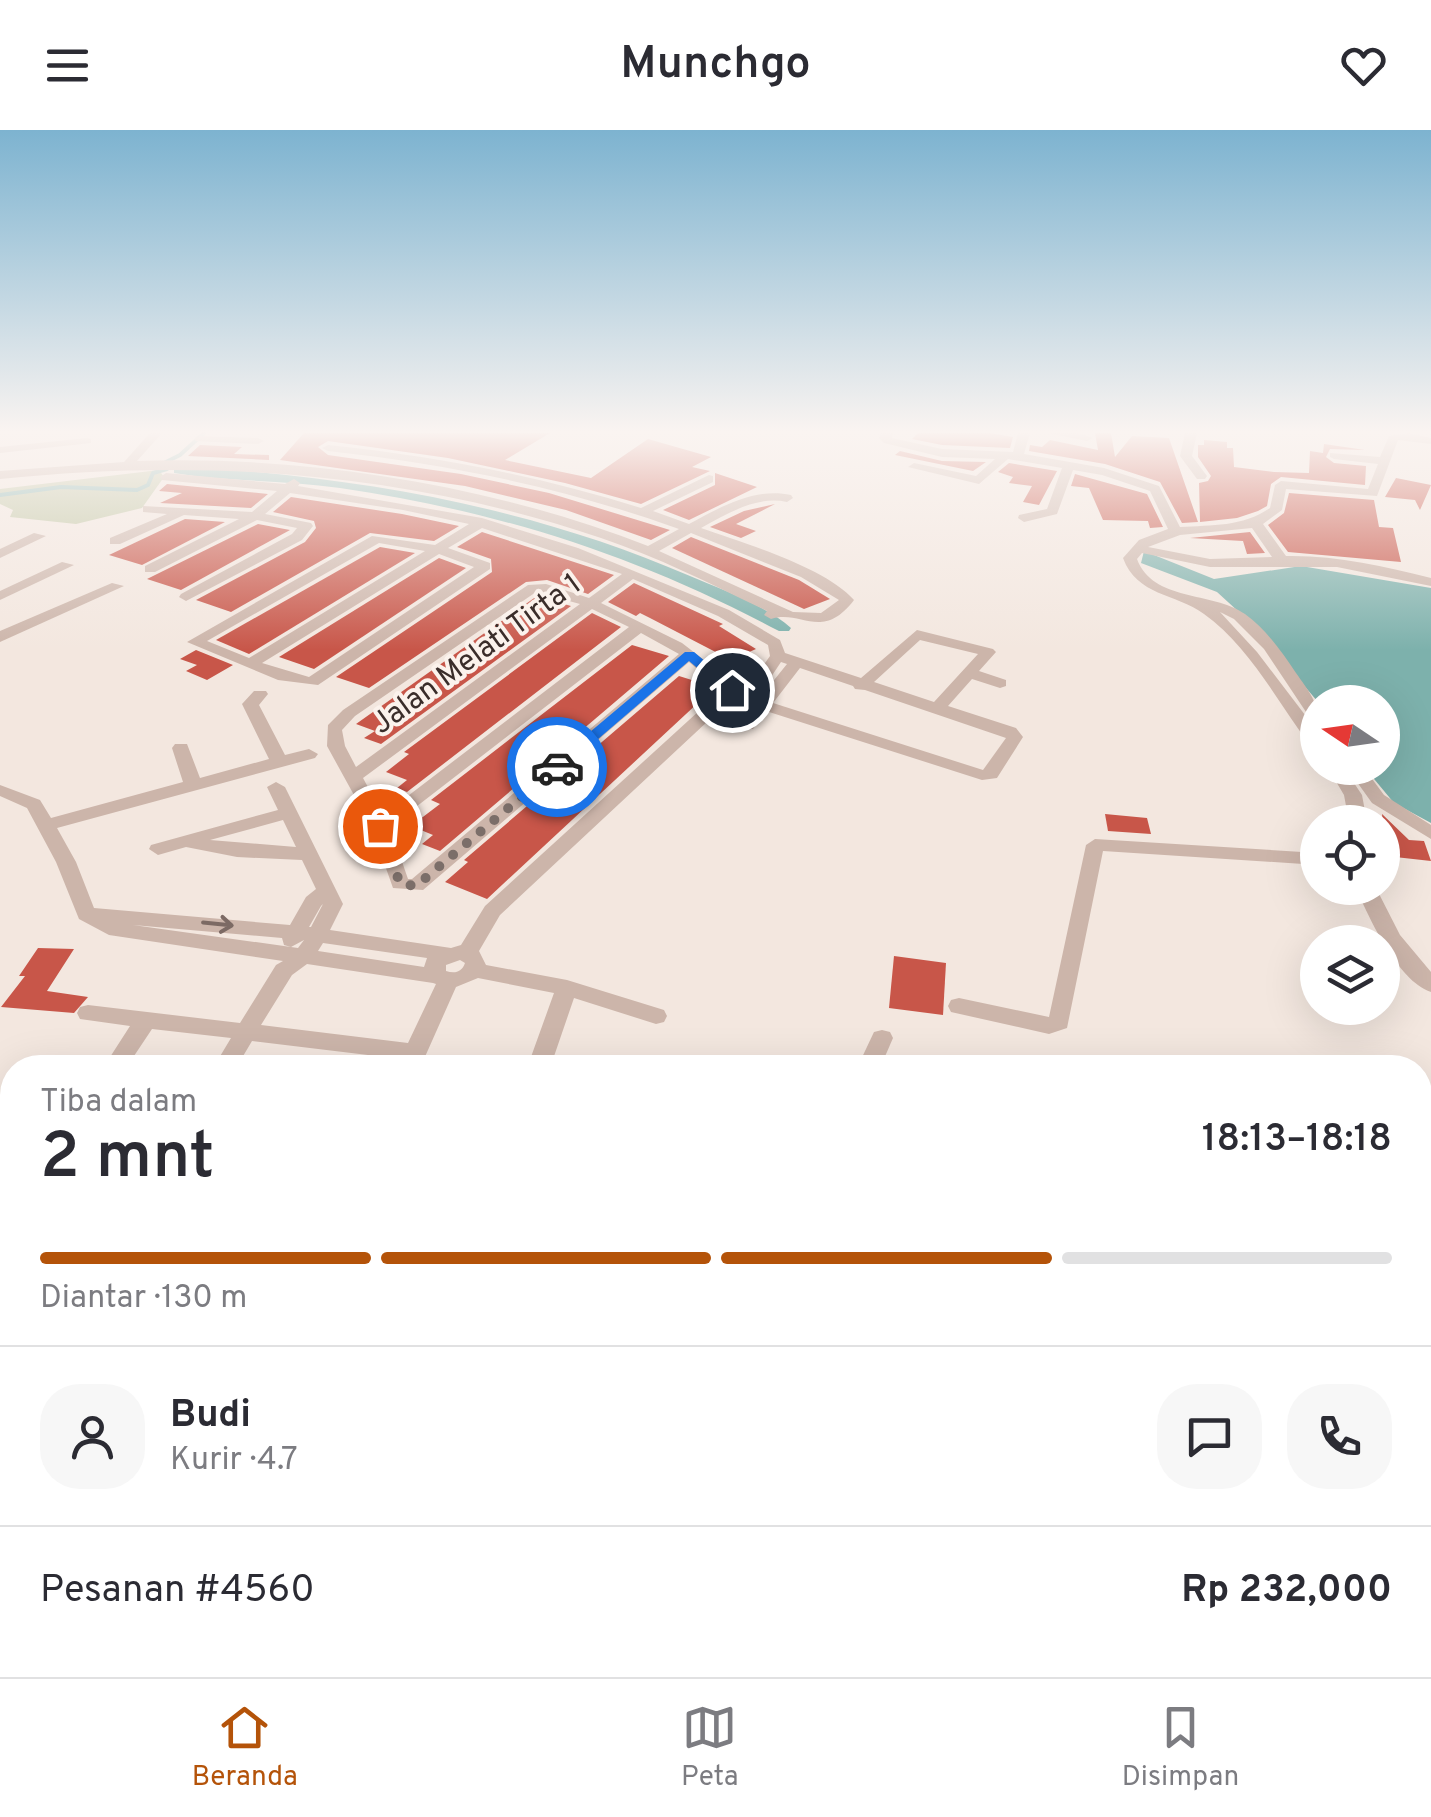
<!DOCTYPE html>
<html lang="id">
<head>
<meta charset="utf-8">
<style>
  :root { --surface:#fff; --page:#f7f7f7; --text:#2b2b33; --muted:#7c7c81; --line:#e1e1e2; --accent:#b45309 }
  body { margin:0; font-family:Overpass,sans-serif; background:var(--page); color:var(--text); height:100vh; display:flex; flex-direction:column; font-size:38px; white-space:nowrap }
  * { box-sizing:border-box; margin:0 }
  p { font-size:32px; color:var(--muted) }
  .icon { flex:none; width:55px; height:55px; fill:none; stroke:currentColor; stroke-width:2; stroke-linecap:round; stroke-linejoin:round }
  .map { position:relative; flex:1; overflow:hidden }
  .sheet { position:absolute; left:0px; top:925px; width:1432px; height:622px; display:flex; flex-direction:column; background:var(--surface); border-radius:40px 40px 0 0; box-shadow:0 10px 40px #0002 }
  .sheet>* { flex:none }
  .needle { width:65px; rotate:283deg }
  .controls { position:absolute; left:1300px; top:555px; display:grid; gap:20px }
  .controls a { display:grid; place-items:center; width:100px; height:100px; border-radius:50%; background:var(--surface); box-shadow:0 10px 40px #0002; font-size:50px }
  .pin { position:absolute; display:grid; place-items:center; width:85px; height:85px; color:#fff; margin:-42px; border:5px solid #fff; border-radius:50%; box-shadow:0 2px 10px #0007 }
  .courier { position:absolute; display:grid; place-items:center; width:100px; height:100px; margin:-50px; border:8px solid #1a73e8; border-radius:50%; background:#fff; color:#222; box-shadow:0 2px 12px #0007 }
  .overview em { font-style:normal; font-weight:600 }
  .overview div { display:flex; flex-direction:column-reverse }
  .overview { display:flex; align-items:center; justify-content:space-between; height:170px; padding:0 40px }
  h1 { font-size:65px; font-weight:600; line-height:75px }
  .bar { display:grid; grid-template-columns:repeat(4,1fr); gap:15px 10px; align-content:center; height:120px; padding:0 40px }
  .bar i { height:12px; border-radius:8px; background:var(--line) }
  .bar .selected { background:var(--accent) }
  .bar p { grid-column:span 4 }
  .line { display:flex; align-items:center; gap:25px; padding:0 40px; border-top:2px solid var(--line) }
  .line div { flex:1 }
  .round { display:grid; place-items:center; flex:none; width:105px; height:105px; border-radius:40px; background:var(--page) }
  header { display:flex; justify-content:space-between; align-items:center; height:130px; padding:0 40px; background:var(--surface); font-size:45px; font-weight:600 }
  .tab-bar { display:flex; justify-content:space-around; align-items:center; height:140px; border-top:2px solid var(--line); background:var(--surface); font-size:28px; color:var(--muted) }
  .tab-bar a { display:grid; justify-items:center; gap:5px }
  .tab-bar .selected { color:var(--accent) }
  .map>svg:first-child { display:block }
  .green { fill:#bcc39e }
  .water { fill:#7db1ac }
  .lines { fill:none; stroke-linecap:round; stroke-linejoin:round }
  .stream { stroke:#7db1ac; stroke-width:4 }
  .canal { fill:#7db1ac; fill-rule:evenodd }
  .building { fill:#c85649 }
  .minor { fill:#ccb5aa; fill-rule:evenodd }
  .oneway { stroke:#7c6a64 }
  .route { fill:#1a73e8 }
  .done { stroke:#7b6e69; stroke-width:10; stroke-dasharray:0 18 }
  .labels { text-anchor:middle; stroke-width:8; stroke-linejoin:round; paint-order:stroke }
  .far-street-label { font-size:30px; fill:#3a2d2a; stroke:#fbf2ec }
</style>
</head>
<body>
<header><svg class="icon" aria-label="menu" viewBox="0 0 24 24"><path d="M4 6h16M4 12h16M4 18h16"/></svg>Munchgo<svg class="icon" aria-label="heart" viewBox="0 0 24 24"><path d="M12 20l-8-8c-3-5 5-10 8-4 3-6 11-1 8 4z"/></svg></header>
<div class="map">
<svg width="1431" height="1547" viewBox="0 0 1431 1547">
  <rect width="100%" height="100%" fill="#f3e7df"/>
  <path class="green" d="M159 340 164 347 142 378 76 394 10 387 13 380 0 374V359Z"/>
  <path class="water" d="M1144 421 1214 449 1301 436 1431 458V693L1394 673 1365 638H1382V572H1318L1251 493 1217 462 1141 433Z"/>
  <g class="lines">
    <g class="stream">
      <path d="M162 334 180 325 204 303"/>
      <path d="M0 365 61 357 137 360 148 355 153 343 167 339"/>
    </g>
    <path class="canal" d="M178 336C355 347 527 375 690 446 721 459 767 476 791 498L789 501H779C635 425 502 382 340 358 285 350 228 352 174 343V337Z"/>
  </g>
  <g class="building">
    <path d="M304 303H550L505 330 591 348 648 309 711 327 692 337 710 341 641 374 565 353 448 328 328 311 318 317 328 325 461 344 549 363 670 400 651 410 566 380 465 356 280 330Z"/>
    <path d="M918 303H990L1013 307 1010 318 942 315 912 309Z"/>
    <path d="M1095 303H1111L1115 327 1132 306 1169 308 1198 392 1182 393 1160 352 1105 334 1029 321 1030 315 1042 317 1050 310 1098 320Z"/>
    <path d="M1204 310 1227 312V318H1233L1234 337 1274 342 1309 343 1310 321 1323 323 1324 314 1365 320 1330 319 1326 327 1334 333 1366 336 1365 355 1281 347 1271 354 1267 376 1258 381 1237 388 1200 392 1199 353 1208 351 1211 346 1198 327V315H1204Z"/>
    <path d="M200 315 242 317 234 324 269 325V330L188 326Z"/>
    <path d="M900 321 942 331 986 332 973 341 895 325Z"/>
    <path d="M1009 333 1057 341 1039 375 1023 372 1032 356 1009 353 1013 347 998 342Z"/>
    <path d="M715 343 757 357 689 390 663 380 715 355Z"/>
    <path d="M1075 344 1147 364 1163 397 1150 398 1148 391 1103 390 1089 358 1071 356Z"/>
    <path d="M1396 348 1431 355 1420 380 1415 370 1385 367Z"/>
    <path d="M167 354 268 364 251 378 160 373 182 363 159 361Z"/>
    <path d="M1289 363 1374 370 1379 397 1393 398 1401 432 1288 422 1268 395 1284 383Z"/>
    <path d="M291 367 402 384 459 396 434 411 370 403 231 482 196 470 305 412 316 398 314 391 273 382Z"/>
    <path d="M775 374 736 394 756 401 741 408 710 397 744 381Z"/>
    <path d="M185 389 225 392 142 435 109 425Z"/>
    <path d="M258 394 290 400 181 460 147 449Z"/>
    <path d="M482 402 614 445 588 464 547 450 526 452 369 558 336 547 492 442 491 429 457 417Z"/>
    <path d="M1250 402 1265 423 1247 424 1243 411 1190 408Z"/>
    <path d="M691 407 799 450 830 469 804 479 672 418Z"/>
    <path d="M380 417 415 423 249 524 216 510Z"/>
    <path d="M439 428 466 438 314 539 279 527Z"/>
    <path d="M634 453 723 494 719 496 756 519 731 530 650 488 640 483 636 486 608 472Z"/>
    <path d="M537 466 571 476 381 614 364 608 375 601 356 594Z"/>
    <path d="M592 483 621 497 407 662 397 658 407 650 386 642 409 624 404 622Z"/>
    <path d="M632 515 669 526 440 721 422 714 433 705 411 696 440 674 431 670Z"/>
    <path d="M196 520 233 535 207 550 186 541 197 535 180 529Z"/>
    <path d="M679 546 695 551 702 548 714 558 487 769 445 752 468 732 464 730Z"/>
    <path d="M1105 684 1147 688 1151 704 1108 701Z"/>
    <path d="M1382 684 1409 710 1424 711 1431 731 1386 726Z"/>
    <path d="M38 818 74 819 47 861 88 867 74 883 1 877 25 846H19Z"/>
    <path d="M894 826 946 833 943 885 889 878Z"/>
  </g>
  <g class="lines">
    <g class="minor">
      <path d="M150 303H162L137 331C304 325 493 355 648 416L679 399C565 358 449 334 328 321L322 318 328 315C435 326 539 346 641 378L709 345 713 346V352L653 381 689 394C721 377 755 357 791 365L793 368 787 372C757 365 727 384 701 398 744 413 825 437 854 470 822 512 801 479 771 489L764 485 767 481C713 455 658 427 601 408 407 342 202 328 0 349V341L124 332ZM691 403 801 447 839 470 821 483 793 482 659 421Z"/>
      <path d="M881 303H893L892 308 942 319 1013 322 1018 303H1030L1024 324 1104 338 1159 356 1180 397C1212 395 1242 397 1270 378L1275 355 1281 351 1368 359 1378 334 1334 329 1330 327V323L1380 327 1389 306 1409 303 1431 308V314L1398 310 1377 366 1286 359 1282 380 1263 394 1286 426C1335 425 1383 436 1431 448V456L1337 437H1210L1142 423 1137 429C1153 472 1212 461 1245 484 1266 499 1282 522 1296 543 1308 560 1318 571 1318 592L1312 591 1264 519 1234 489 1220 482 1257 522 1318 602V619L1312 618C1279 574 1249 516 1204 484 1175 463 1137 466 1123 428L1139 410 1168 399 1150 361 1102 345 1073 340 1057 384 1024 392 1018 388 1019 385 1047 379 1062 338 1008 329 979 354 908 337 914 333 976 346 995 329 942 327 884 313 879 308ZM1252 398 1272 427 1210 429 1148 417 1180 405Z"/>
      <path d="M1048 303H1078L1093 308 1087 311Z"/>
      <path d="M1185 303H1197L1192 326 1207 346 1205 349H1197L1180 326Z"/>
      <path d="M200 306 258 308 264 311 258 314 196 311 194 309Z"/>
      <path d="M87 308 91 309V313L0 323V317Z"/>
      <path d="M166 343 285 354 294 349 300 353 298 356 482 388 578 418 729 480 780 510 785 523 861 548 917 500 993 519 996 522 979 541 1006 550V556L1000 558 972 549 948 576 1016 598 1023 607 997 648 982 650 766 581 753 599H741V591L787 534 781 532 765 556 738 563 500 785 479 821 486 835 567 850 664 880 667 886 664 892 656 894 574 868 550 938H527L554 863 478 848 456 857 420 938H397L401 929 252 911 236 938H213L231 908 152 899 126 938H103L130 896 80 889 77 883 80 877 88 875 240 893 276 835 283 831 109 805 79 789 56 732 27 678 0 666V655L40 670 51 688 183 652 172 618 175 614H187L200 648 269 629 242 574 254 561H266L268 564 259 575 285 625 309 619 318 624 315 628 57 698 76 732 94 778 290 795 306 767 316 759 302 730 237 727 186 717 158 725 149 719 151 715 278 680 267 657 276 652 285 657 343 774 330 800 451 818 461 815 485 776 722 560 689 532 423 760 393 758 371 696 327 616 328 595 343 580 528 455 546 454 589 468 622 444 482 398 448 418 490 433V439L318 555 278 550 187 512 372 406 435 415 469 394 403 380 290 363 265 384 311 393 313 396 302 410 186 471 179 467 181 464 292 404 297 398 257 390 155 442H145V436L239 389 184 385 120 414H110V408L167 384 143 382V376L252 382 277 361 162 350 160 347ZM379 413 425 421 249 528 207 511ZM439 424 474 437 309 547 262 533ZM633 449 718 486 768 515 770 526 753 550 735 554 682 513 601 473ZM536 462 580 474 356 637 345 616 342 600 355 586ZM592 479 629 497 383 685 363 648ZM641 503 679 524 412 749H408L390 697ZM920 510 978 524 934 572 874 552ZM800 538 853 556 855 559 865 560 1006 608 983 640 773 573ZM283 690 296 717 210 710ZM323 774 311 797H309L321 776ZM133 795 282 808 284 815 291 817 304 810 298 818ZM323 813 427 828 424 837 318 821ZM460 830 465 833C462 842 455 844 446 841V835ZM307 834 433 853 436 854 408 913 261 895 292 845Z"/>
      <path d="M34 403 46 406 0 428V419Z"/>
      <path d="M62 432 74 435 0 470V461Z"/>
      <path d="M112 453 124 456 0 512V501Z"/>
      <path d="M1328 638H1344L1362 665 1367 692H1349L1344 665Z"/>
      <path d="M1347 638H1364L1384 665 1431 695V709L1372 673Z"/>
      <path d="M1095 709 1318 723V735L1103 721 1067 898 1049 904 951 882 948 876 951 870 959 868 1049 887 1086 715Z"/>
      <path d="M1356 758H1376L1400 805 1431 842V862C1398 851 1369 788 1356 758Z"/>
      <path d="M882 900 890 902 893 908 880 938H857L874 902Z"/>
      <path d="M12 1074V1118L0 1116 3 1077Z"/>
      <path d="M812 1535H855L860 1547H809Z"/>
      <path d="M921 1535H955L952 1547H918Z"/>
      <path d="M1153 1535H1187L1190 1547H1156Z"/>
      <path d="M1339 1535H1373L1374 1547H1340Z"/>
    </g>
  </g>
  <defs><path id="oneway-shaft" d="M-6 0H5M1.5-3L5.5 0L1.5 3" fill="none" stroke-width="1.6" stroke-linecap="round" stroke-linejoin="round" transform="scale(2.5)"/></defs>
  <use class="oneway" href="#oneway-shaft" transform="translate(218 794) rotate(6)"/>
  <linearGradient id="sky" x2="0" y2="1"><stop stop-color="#7db3d0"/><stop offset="0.58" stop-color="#faf4f1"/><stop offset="1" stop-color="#faf4f1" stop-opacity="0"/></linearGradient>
  <rect width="1431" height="520" fill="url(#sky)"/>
  <path class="route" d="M685 522H694L736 557V563H727L689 531 562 640H552V634Z"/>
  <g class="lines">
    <path class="done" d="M380 696 400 754 416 756 557 637"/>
  </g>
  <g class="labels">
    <g class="far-street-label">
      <text transform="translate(476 523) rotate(-36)" y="10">Jalan Melati Tirta 1</text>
    </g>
  </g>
</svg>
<div class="controls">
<a><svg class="needle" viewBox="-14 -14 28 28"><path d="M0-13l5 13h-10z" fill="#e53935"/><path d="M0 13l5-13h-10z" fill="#7c7c81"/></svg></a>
<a><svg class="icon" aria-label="locate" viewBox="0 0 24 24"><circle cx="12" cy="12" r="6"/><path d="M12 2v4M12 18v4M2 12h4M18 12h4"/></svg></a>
<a><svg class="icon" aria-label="layers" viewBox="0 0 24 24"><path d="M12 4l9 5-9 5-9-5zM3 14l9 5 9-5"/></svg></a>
</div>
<div class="pin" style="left:380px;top:696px;background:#ea580c"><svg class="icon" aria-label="bag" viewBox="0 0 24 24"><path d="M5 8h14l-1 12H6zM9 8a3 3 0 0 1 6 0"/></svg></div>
<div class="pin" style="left:732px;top:560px;background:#1f2937"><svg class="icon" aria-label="home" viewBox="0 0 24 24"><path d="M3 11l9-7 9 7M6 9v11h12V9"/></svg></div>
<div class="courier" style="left:557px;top:637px"><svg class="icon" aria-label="car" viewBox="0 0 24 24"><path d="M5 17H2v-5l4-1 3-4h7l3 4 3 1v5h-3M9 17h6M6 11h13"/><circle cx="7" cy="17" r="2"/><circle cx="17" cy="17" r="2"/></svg></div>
<section class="sheet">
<div class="overview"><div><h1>2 mnt</h1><p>Tiba dalam</p></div><em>18:13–18:18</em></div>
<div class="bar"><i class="selected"></i><i class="selected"></i><i class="selected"></i><i></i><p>Diantar · 130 m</p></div>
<div class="line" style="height:180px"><a class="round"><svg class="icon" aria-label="person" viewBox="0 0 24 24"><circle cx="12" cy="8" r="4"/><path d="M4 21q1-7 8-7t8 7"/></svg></a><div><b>Budi</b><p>Kurir · 4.7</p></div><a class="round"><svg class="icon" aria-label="chat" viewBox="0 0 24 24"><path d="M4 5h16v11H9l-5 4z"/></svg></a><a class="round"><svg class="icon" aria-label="phone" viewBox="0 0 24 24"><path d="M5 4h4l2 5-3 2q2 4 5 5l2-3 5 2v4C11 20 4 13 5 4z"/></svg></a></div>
<div class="line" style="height:130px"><div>Pesanan #4560</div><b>Rp 232,000</b></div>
</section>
</div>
<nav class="tab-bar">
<a class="selected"><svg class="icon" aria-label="home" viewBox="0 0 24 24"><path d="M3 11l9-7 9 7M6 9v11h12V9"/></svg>Beranda</a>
<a><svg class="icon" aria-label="map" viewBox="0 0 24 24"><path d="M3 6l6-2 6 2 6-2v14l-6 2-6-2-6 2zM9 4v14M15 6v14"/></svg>Peta</a>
<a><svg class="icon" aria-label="saved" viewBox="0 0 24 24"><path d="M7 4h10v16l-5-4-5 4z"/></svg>Disimpan</a>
</nav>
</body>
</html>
